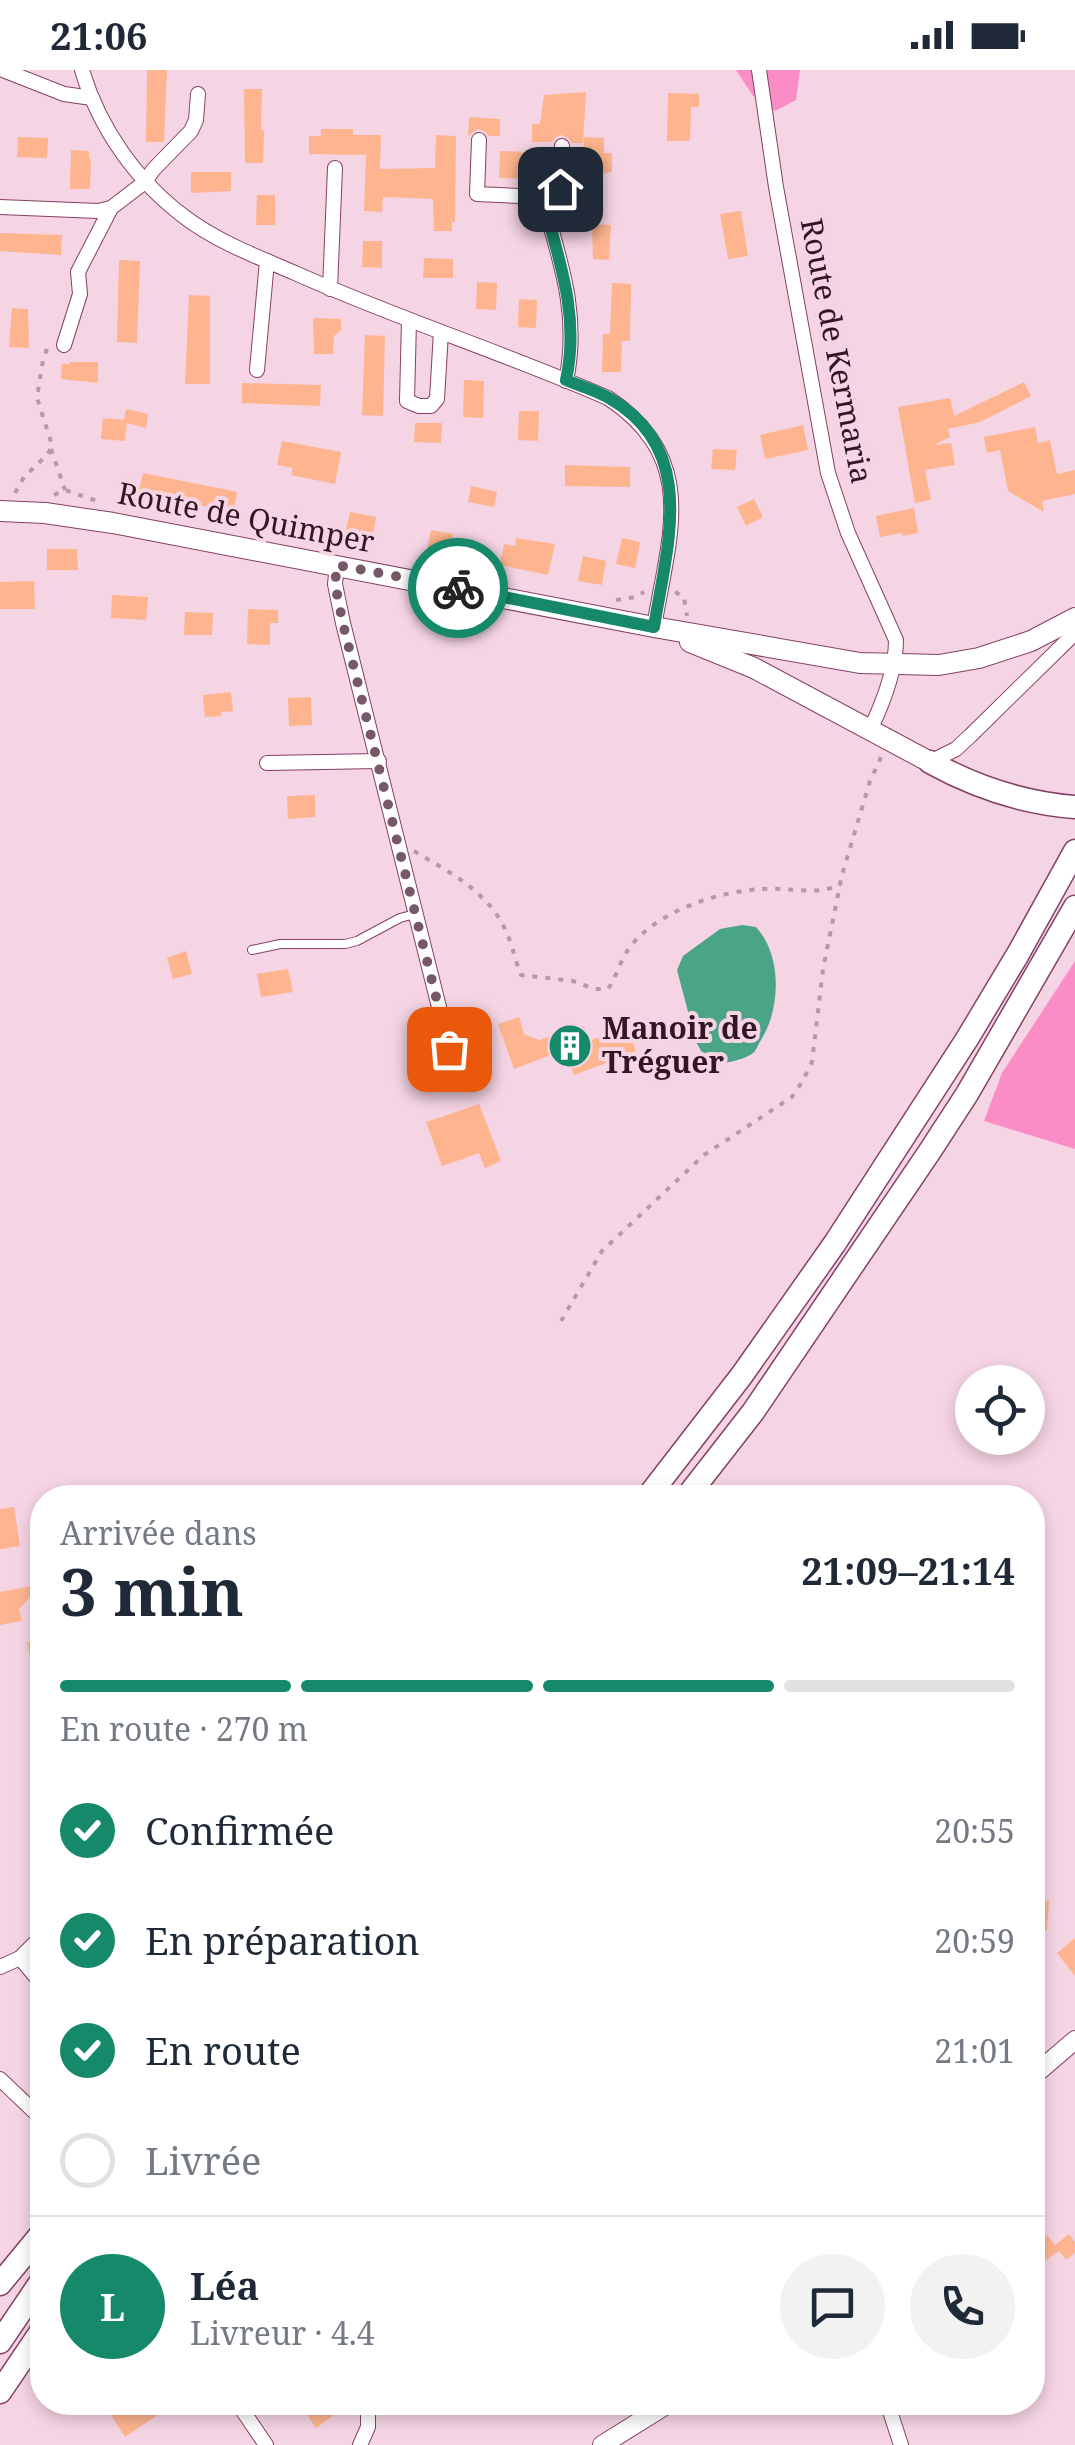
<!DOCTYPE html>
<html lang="fr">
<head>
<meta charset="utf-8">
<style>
  :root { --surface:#fff; --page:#f2f2f3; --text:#1f2937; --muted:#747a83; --line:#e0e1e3; --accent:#16896a }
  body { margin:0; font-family:"Noto Serif",serif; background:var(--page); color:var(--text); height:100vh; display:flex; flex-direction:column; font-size:38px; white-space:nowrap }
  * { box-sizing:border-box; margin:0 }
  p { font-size:32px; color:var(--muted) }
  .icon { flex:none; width:55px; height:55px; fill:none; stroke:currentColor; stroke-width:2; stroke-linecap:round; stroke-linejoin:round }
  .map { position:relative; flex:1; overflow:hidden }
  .panel { position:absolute; left:30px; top:1415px; width:1015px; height:930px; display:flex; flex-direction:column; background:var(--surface); border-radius:40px; box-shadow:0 5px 15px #0003 }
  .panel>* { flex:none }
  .controls { position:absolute; left:955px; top:1295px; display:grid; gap:20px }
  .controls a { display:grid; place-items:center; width:90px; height:90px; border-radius:50%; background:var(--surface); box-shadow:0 5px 15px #0003; font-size:50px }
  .pin { position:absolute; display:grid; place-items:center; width:85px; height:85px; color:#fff; margin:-42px; border-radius:20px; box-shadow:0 5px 15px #0006 }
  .courier { position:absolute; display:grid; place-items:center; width:100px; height:100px; margin:-50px; border:8px solid #16896a; border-radius:50%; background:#fff; color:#222; box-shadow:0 2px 12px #0007 }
  .summary em { font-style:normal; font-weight:700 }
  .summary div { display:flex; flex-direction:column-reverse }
  .summary { display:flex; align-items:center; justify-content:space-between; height:170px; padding:0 30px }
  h1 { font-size:65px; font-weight:700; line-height:75px }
  .bar { display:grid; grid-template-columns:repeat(4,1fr); gap:15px 10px; align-content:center; height:120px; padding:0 30px }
  .bar i { height:12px; border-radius:8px; background:var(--line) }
  .bar .active { background:var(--accent) }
  .bar p { grid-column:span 4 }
  .line { display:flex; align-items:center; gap:25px; padding:0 30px; border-top:2px solid var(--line) }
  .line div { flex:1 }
  .round { display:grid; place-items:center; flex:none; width:105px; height:105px; border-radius:52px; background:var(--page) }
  ol { padding:0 30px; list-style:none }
  li { display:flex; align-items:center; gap:30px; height:110px }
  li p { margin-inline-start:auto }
  li .icon { padding:10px; border-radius:50%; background:var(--accent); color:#fff; stroke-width:4 }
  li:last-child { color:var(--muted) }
  li i { width:55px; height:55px; border:5px solid var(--line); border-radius:50% }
  .status { display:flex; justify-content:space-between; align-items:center; height:70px; padding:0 50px; background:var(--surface); direction:ltr }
  .status svg { height:28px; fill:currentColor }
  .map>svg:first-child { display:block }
  .green { fill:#fa8dc6 }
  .water { fill:#49a586 }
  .building { fill:#feb58f }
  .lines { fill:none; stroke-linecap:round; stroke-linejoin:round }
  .service-casing { stroke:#854065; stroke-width:10 }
  .minor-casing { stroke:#854065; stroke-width:16 }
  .tertiary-casing { stroke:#854065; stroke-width:20 }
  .secondary-casing { stroke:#854065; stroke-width:22 }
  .trunk-casing { stroke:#854065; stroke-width:25 }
  .path { stroke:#b898a7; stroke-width:4; stroke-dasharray:5 8; stroke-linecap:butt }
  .service { stroke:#fff; stroke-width:8 }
  .minor { stroke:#fff; stroke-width:14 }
  .tertiary { stroke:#fff; stroke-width:18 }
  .secondary { stroke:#fff; stroke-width:20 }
  .trunk { stroke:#fff; stroke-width:22 }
  .done { stroke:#775868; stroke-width:10; stroke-dasharray:0 18 }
  .route { stroke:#16896a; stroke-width:12 }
  .labels { text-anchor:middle; stroke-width:8; stroke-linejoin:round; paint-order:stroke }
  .street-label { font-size:30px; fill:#331625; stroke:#f5d4e3 }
  .poi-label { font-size:30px; font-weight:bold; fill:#331625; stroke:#f5d4e3; text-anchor:start }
</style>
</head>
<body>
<div class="status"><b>21:06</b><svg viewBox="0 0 49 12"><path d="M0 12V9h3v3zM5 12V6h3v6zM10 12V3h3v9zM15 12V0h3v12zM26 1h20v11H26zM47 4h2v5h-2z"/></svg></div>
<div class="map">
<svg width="1075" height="2375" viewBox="0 0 1075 2375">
  <rect width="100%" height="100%" fill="#f5d4e3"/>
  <g class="green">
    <path d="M736 0H800L796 30 775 41 753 26Z"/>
    <path d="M1075 891V1079L984 1051 1002 1003Z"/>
  </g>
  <path class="water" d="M742 855 756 857C782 885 781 938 761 970 758 974 757 980 753 983 747 988 737 990 730 992 721 993 715 994 707 991L696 972 677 900 683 886 720 859Z"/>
  <g class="building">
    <path d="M147 0H167L164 72H146Z"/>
    <path d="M244 19H262L261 60H264L263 93H245Z"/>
    <path d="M586 22 583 73H572L568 68 562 65 556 67 552 72H532V54H540L544 25Z"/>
    <path d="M668 23 699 24V37H691L690 71H667Z"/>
    <path d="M469 47 500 49V66H489L485 62 478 59 468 66Z"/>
    <path d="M321 59H353V65H381L380 99 435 98 436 65 456 66 455 152H452V161H434L433 129 383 127 382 142 364 141 366 85 309 84V66H321Z"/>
    <path d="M18 67 48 68 47 88 17 87Z"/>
    <path d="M584 67 604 68V83H612V102L601 104 600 144H581Z"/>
    <path d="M71 80 89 81V89H91L90 119H70Z"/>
    <path d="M500 81 531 82V109L499 108Z"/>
    <path d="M191 102H231V121L191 123Z"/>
    <path d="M257 125H275V155H256Z"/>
    <path d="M741 141 748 186 728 189 720 144Z"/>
    <path d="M592 154 611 155 609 190 593 189Z"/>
    <path d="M0 163 62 165 61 185 0 181Z"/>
    <path d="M363 171H382V198L362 197Z"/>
    <path d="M424 188 453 189V208H423Z"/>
    <path d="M119 190 140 191 137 273 117 272Z"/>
    <path d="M477 212 497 213 496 240 476 239Z"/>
    <path d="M612 213 631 214 630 271H622L621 302H602L603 264H610Z"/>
    <path d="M189 225 210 226V314H185Z"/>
    <path d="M519 229 537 230 536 258 518 257Z"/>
    <path d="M12 238 28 239 29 278 9 277Z"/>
    <path d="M313 248 341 249V260L334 266 333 284H314Z"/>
    <path d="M365 265 385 266 383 346 362 345Z"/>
    <path d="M70 292H98V313L61 309 62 294H70Z"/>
    <path d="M464 310 484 311 483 348 463 347Z"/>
    <path d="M1024 312 1031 326 980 352 948 359 950 367 934 375 951 373 955 395 925 400 931 430 915 433 898 337 950 328 954 346Z"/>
    <path d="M242 313 321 315 320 336 242 333Z"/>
    <path d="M126 339 148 344 146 358 127 353 125 371 101 369 103 348 124 350Z"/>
    <path d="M519 341H539L538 371 518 370Z"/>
    <path d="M415 353H442L441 373 414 372Z"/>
    <path d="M803 355 808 380 765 389 760 365Z"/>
    <path d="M1035 357 1038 373 1050 370 1057 404 1075 400V424L1042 431 1044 442 1008 421 1000 380 987 383 984 367Z"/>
    <path d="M282 371 341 382 335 414 291 405 293 398 277 395Z"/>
    <path d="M713 379 737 380 735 400 711 399Z"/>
    <path d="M565 395 630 397V417L565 416Z"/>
    <path d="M143 403 237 422 234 442 138 424Z"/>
    <path d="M471 416 497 422 494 437 468 432Z"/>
    <path d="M754 429 763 447 746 456 737 437Z"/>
    <path d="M914 438 918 463 903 466 902 463 880 467 876 446Z"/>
    <path d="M350 442 376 447 372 469 345 464Z"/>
    <path d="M431 460 453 464 449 485 427 480Z"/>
    <path d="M516 468 555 474 548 505 500 495 504 474 515 476Z"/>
    <path d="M622 468 640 472 635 498 616 494Z"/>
    <path d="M47 479H77L78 500H47Z"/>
    <path d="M583 486 606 491 602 515 578 511Z"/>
    <path d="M34 511 35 539H0V512Z"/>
    <path d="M112 525 148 527 146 550 111 548Z"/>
    <path d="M248 539 278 540V553H270V575L247 574Z"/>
    <path d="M185 542 213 543 212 565H184Z"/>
    <path d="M231 622 233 641 221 642 222 646 205 647 203 625Z"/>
    <path d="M311 627 312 655 289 656 288 628Z"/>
    <path d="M315 725V747L288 749 287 726Z"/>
    <path d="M186 881 192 904 173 909 167 888Z"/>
    <path d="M288 899 293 922 261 927 257 904Z"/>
    <path d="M519 947 524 964 539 970 584 956 589 971 627 957 636 982 574 1005 564 980 514 999 498 954Z"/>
    <path d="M479 1034 501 1091 485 1098 479 1083 442 1096 426 1052Z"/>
    <path d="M14 1437 20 1476 0 1479V1439Z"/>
    <path d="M42 1514 19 1539 22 1551 0 1555V1522Z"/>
    <path d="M42 1569V1616H35L27 1572Z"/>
    <path d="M1032 1829 1049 1831 1047 1861 1032 1859Z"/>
    <path d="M1075 1868V1906L1057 1883Z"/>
    <path d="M1069 2164 1075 2172V2183L1066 2190 1059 2181 1043 2192H1032V2176L1047 2165 1055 2175Z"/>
    <path d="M103 2332H177L125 2367Z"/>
    <path d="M315 2332H351L316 2358 304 2340Z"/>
  </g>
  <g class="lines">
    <defs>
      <path id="service" d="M252 880 280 874H345L357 871 400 848 415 844"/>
      <g id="minor">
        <path d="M3 0 64 24 92 28"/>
        <path d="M82 0C99 58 137 112 186 148 218 172 258 187 295 203 398 249 505 283 608 328 700 389 669 465 654 557"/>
        <path d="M759 0 776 117 828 403 848 463 896 570C896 600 883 633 870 660"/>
        <path d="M479 70 477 124 542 127C560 190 580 244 566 311"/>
        <path d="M542 127 560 119 562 76"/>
        <path d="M0 137 98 141 111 138"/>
        <path d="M330 219 335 98"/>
        <path d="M409 250 407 331 419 336H431L437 329 441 262"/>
        <path d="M64 275 80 224 78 202 111 138 145 112 153 100 191 61 196 50 198 24"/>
        <path d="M257 300 267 191"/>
        <path d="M337 495 335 514 343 553 458 1013"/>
        <path d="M930 692 956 679 970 666 1075 563"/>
        <path d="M267 693 379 691"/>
        <path d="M20 1888 42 1914"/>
        <path d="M0 1897 20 1888 42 1866"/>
        <path d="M0 2009 42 2049"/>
        <path d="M237 2332 266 2375"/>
        <path d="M887 2332 901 2375"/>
        <path d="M360 2375 368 2357V2332"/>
      </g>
      <g id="tertiary">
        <path d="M1032 2007 1075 1970"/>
        <path d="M602 2375 671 2332"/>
      </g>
      <g id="secondary">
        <path d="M0 441 45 443 113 453 654 557 860 593 939 595 979 588 1031 571 1075 548"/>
        <path d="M690 572 754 598 930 692"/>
      </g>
      <g id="trunk">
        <path d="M930 692C975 717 1023 733 1075 737"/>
        <path d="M647 1428 742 1305 835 1173 967 969 1018 884 1075 781"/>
        <path d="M686 1428 753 1342 930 1081 967 1024 1075 837"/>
        <path d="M0 2214 42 2163"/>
        <path d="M0 2272 42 2210"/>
        <path d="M0 2322 42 2260"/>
      </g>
    </defs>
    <use href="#service" class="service-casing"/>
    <use href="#minor" class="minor-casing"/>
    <use href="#tertiary" class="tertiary-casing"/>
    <use href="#secondary" class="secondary-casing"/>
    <use href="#trunk" class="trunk-casing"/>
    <g class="path">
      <path d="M51 379 65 420"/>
      <path d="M15 423 24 407 48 384 52 375 37 328 43 290 48 276"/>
      <path d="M54 425 65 420 97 431"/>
      <path d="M675 522 684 527 687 546"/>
      <path d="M616 530 635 527 644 522"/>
      <path d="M414 781C449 802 487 821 505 859 512 873 515 890 521 905L573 911 595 919H608C617 906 620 890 630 877 657 841 719 821 763 819 790 817 815 826 840 815"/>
      <path d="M561 1251 602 1181 704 1085 792 1027 802 1012 812 992 823 899 842 805 870 711 882 685"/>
    </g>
    <use href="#service" class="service"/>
    <use href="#minor" class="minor"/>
    <use href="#tertiary" class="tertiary"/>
    <use href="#secondary" class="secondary"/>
    <use href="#trunk" class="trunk"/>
  </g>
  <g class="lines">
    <path class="done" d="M449 979 343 554 335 514 337 495 458 518"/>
    <path class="route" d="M458 518 654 557C667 475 699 379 609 328 595 320 580 316 566 310 580 246 559 189 542 127L560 119"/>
  </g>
  <defs>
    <symbol id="building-disc" viewBox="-11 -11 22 22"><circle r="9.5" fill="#16896a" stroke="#f5d4e3"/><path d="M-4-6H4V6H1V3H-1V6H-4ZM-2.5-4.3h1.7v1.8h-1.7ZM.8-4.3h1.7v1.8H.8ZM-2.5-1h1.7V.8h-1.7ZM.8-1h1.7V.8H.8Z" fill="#fff"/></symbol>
  </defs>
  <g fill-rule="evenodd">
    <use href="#building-disc" x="545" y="951" width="50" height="50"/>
  </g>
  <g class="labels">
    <g class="street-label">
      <text transform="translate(836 281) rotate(79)" y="10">Route de Kermaria</text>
      <text transform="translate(246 448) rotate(11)" y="10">Route de Quimper</text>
    </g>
    <g class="poi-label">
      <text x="602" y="969">Manoir de<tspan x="602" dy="34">Tréguer</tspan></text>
    </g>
  </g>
</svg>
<div class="controls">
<a><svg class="icon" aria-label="locate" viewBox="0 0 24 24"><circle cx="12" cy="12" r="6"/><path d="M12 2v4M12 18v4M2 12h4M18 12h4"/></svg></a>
</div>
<div class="pin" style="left:449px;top:979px;background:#ea580c"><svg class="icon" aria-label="bag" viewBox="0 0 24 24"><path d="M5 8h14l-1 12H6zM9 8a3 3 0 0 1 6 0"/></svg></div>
<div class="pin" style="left:560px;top:119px;background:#1f2937"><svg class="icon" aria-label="home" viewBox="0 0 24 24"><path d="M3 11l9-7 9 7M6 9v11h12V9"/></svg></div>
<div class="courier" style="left:458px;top:518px"><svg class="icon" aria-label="bike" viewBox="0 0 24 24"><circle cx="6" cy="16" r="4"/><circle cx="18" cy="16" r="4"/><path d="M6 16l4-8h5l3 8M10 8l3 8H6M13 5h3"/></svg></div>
<section class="panel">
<div class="summary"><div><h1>3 min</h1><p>Arrivée dans</p></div><em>21:09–21:14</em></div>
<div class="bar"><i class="active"></i><i class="active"></i><i class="active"></i><i></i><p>En route · 270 m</p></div>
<ol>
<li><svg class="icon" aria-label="check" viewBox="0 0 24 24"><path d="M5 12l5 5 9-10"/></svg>Confirmée<p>20:55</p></li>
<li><svg class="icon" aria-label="check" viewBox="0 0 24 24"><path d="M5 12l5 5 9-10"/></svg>En préparation<p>20:59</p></li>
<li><svg class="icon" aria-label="check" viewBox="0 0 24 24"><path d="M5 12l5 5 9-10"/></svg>En route<p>21:01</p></li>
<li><i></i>Livrée</li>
</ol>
<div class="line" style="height:180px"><b class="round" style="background:var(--accent);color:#fff">L</b><div><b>Léa</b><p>Livreur · 4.4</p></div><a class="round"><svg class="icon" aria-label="chat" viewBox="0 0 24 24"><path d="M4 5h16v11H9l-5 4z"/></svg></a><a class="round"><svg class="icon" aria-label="phone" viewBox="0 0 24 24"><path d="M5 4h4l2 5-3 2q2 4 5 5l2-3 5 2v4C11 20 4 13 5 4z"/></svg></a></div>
</section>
</div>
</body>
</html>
